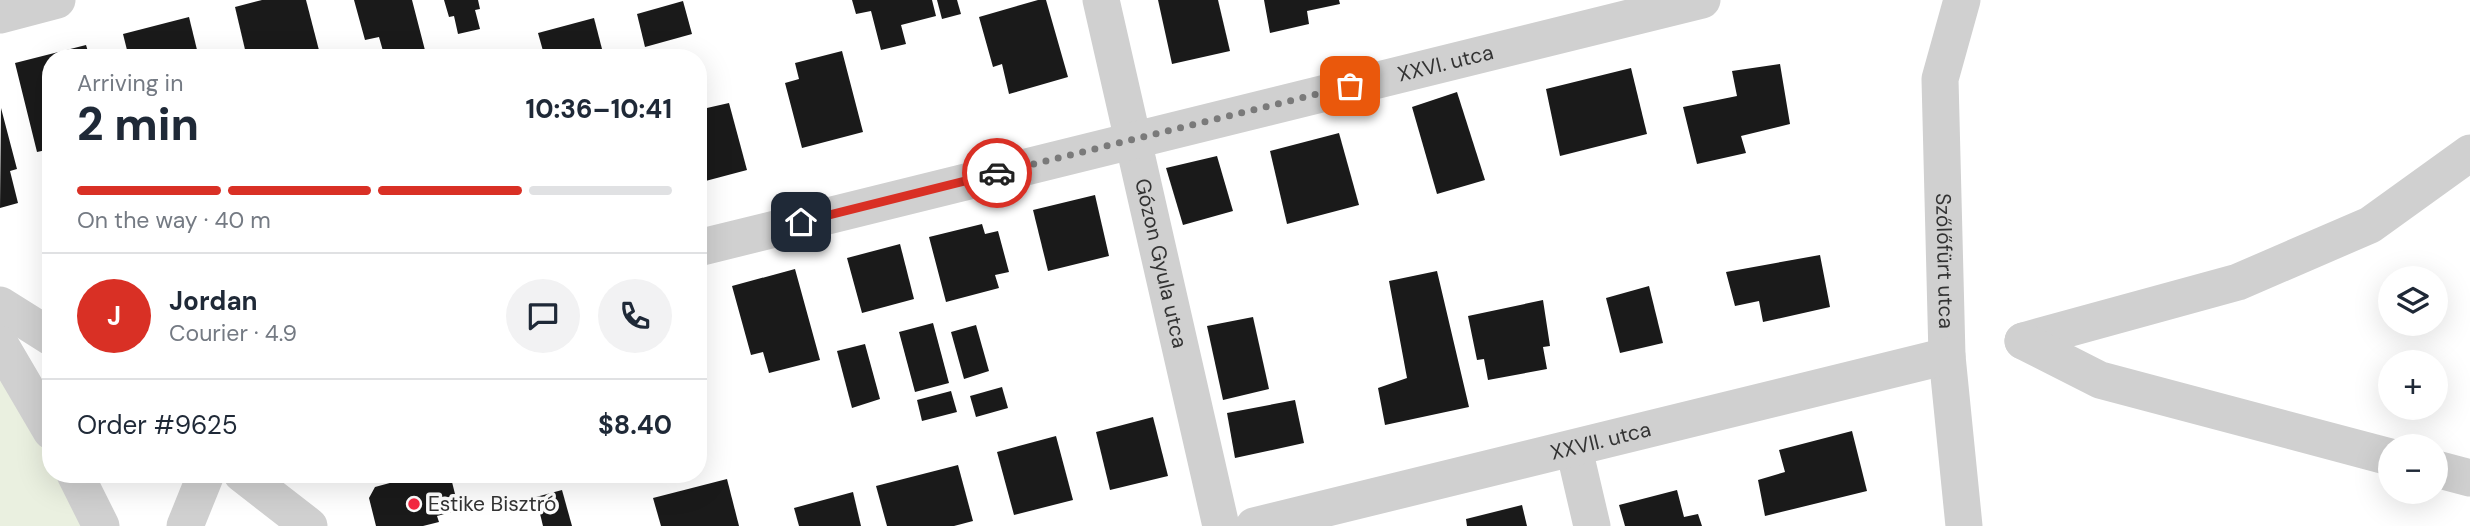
<!DOCTYPE html>
<html lang="en">
<head>
<meta charset="utf-8">
<style>
  :root { --surface:#fff; --page:#f2f2f3; --text:#1f2937; --muted:#747a83; --line:#e0e1e3; --accent:#d93025 }
  body { margin:0; font-family:"DM Sans",sans-serif; background:var(--page); color:var(--text); height:100vh; display:flex; flex-direction:column; font-size:26px; white-space:nowrap }
  * { box-sizing:border-box; margin:0 }
  p { font-size:23px; color:var(--muted) }
  .icon { flex:none; width:38px; height:38px; fill:none; stroke:currentColor; stroke-width:2; stroke-linecap:round; stroke-linejoin:round }
  .map { position:relative; flex:1; overflow:hidden }
  .panel { position:absolute; left:42px; top:49px; width:665px; height:434px; display:flex; flex-direction:column; background:var(--surface); border-radius:28px; box-shadow:0 7px 28px #0002 }
  .panel>* { flex:none }
  .controls { position:absolute; left:2378px; top:266px; display:grid; gap:14px }
  .controls a { display:grid; place-items:center; width:70px; height:70px; border-radius:50%; background:var(--surface); box-shadow:0 7px 28px #0002; font-size:35px }
  .pin { position:absolute; display:grid; place-items:center; width:60px; height:60px; color:#fff; margin:-30px; border-radius:14px; box-shadow:0 4px 10px #0006 }
  .courier { position:absolute; display:grid; place-items:center; width:70px; height:70px; margin:-35px; border:5px solid #d93025; border-radius:50%; background:#fff; color:#222; box-shadow:0 2px 9px #0007 }
  .overview em { font-style:normal; font-weight:800 }
  .overview div { display:flex; flex-direction:column-reverse }
  .overview { display:flex; align-items:center; justify-content:space-between; height:119px; padding:0 35px }
  h1 { font-size:46px; font-weight:800; line-height:52px }
  .bar { display:grid; grid-template-columns:repeat(4,1fr); gap:10px 7px; align-content:center; height:84px; padding:0 35px }
  .bar i { height:9px; border-radius:5px; background:var(--line) }
  .bar .current { background:var(--accent) }
  .bar p { grid-column:span 4 }
  .line { display:flex; align-items:center; gap:18px; padding:0 35px; border-top:2px solid var(--line) }
  .line div { flex:1 }
  .round { display:grid; place-items:center; flex:none; width:74px; height:74px; border-radius:37px; background:var(--page) }
  .map>svg:first-child { display:block }
  .green { fill:#eaf0e0 }
  .building { fill:#1a1a1a }
  .lines { fill:none; stroke-linecap:round; stroke-linejoin:round }
  .minor { stroke:#d0d0d0; stroke-width:37 }
  .done { stroke:#7a7a7a; stroke-width:7; stroke-dasharray:0 12.6 }
  .route { stroke:#d93025; stroke-width:9 }
  .poi-dot { fill:#f62842; stroke:#fff; stroke-width:2.5 }
  .labels { text-anchor:middle; stroke-width:7; stroke-linejoin:round; paint-order:stroke }
  .street-label { font-size:21px; fill:#333; stroke:#fff }
  .poi-label { font-size:21px; fill:#333; stroke:#fff; text-anchor:start }
</style>
</head>
<body>
<div class="map">
<svg width="2470" height="526" viewBox="0 0 2470 526">
  <rect width="100%" height="100%" fill="#fff"/>
  <path class="green" d="M0 344 51 431V474H75L101 526H0Z"/>
  <g class="building">
    <path d="M262 0H306L321 58H247L235 7Z"/>
    <path d="M354 0H412L427 58H385L379 37 365 40Z"/>
    <path d="M444 0H478L480 9 475 10 480 29 458 34 454 16 449 17Z"/>
    <path d="M852 0H932L936 16 901 25 906 44 881 50 871 11 856 14Z"/>
    <path d="M937 0H957L961 14 942 19Z"/>
    <path d="M1038 0H1046L1068 77 1009 94 1002 64 993 67 979 17Z"/>
    <path d="M1158 0H1218L1230 51 1172 64Z"/>
    <path d="M1264 0H1339L1340 4 1307 11 1309 24 1270 33Z"/>
    <path d="M683 1 692 34 645 47 637 14Z"/>
    <path d="M189 17 199 58H129L123 34Z"/>
    <path d="M594 18 602 49 570 58H545L538 33Z"/>
    <path d="M86 45 90 58H51V149L37 152 15 63Z"/>
    <path d="M842 51 863 132 802 148 785 83 799 79 795 63Z"/>
    <path d="M1780 64 1790 124 1741 136 1746 153 1697 164 1683 107 1737 96 1732 71Z"/>
    <path d="M1631 68 1647 134 1560 156 1546 89Z"/>
    <path d="M1457 92 1485 180 1437 194 1412 107Z"/>
    <path d="M729 103 747 170 698 183V110Z"/>
    <path d="M1 108 17 169 10 171 18 203 0 208Z"/>
    <path d="M1339 133 1359 205 1287 224 1270 151Z"/>
    <path d="M1217 156 1233 211 1183 225 1166 168Z"/>
    <path d="M1095 195 1109 256 1048 271 1033 210Z"/>
    <path d="M982 224 985 234 998 231 1009 272 995 275 999 288 946 302 929 237Z"/>
    <path d="M900 244 914 299 862 313 847 258Z"/>
    <path d="M1820 255 1830 307 1763 322 1759 301 1735 306 1726 272Z"/>
    <path d="M795 269 820 360 769 373 763 352 751 355 732 286Z"/>
    <path d="M1437 271 1469 407 1385 425 1378 388 1407 378 1389 281Z"/>
    <path d="M1649 286 1663 343 1620 353 1606 298Z"/>
    <path d="M1543 300 1550 346 1543 347 1547 369 1488 380 1484 359 1477 360 1468 316Z"/>
    <path d="M1253 317 1269 389 1223 400 1207 326Z"/>
    <path d="M933 323 949 383 915 392 899 332Z"/>
    <path d="M976 325 989 371 964 379 951 332Z"/>
    <path d="M698 331 707 359 698 361Z"/>
    <path d="M865 344 880 399 852 408 837 351Z"/>
    <path d="M1002 387 1008 408 976 417 970 396Z"/>
    <path d="M951 391 957 412 922 421 917 400Z"/>
    <path d="M1295 400 1304 443 1235 458 1227 413Z"/>
    <path d="M1153 417 1168 476 1110 490 1096 432Z"/>
    <path d="M1852 431 1867 491 1765 516 1758 480 1785 472 1779 450Z"/>
    <path d="M1056 436 1073 500 1014 515 997 452Z"/>
    <path d="M958 465 973 521 954 526H887L876 486Z"/>
    <path d="M423 474H450L459 510 437 516 439 522 423 526H376L369 498 375 487Z"/>
    <path d="M727 479 739 526H661L653 498Z"/>
    <path d="M562 490 572 526H543L536 497Z"/>
    <path d="M1677 490 1684 517 1698 514 1702 526H1625L1619 505Z"/>
    <path d="M853 492 861 526H799L794 508Z"/>
    <path d="M1522 505 1527 526H1467L1466 519Z"/>
  </g>
  <g class="lines">
    <g class="minor">
      <path id="s1" d="M1101 0 1221 526"/>
      <path id="s2" d="M1962 0 1940 79 1947 356 1964 526"/>
      <path d="M0 15 57 0"/>
      <path id="s3" d="M698 248 1702 0"/>
      <path d="M0 305 51 337"/>
      <path d="M2023 341 2238 282 2370 225 2470 153"/>
      <path d="M2023 341 2100 380 2390 457"/>
      <path d="M0 344 51 431"/>
      <path d="M1574 449 1592 526"/>
      <path d="M2436 469 2470 478"/>
      <path d="M75 474 101 526"/>
      <path d="M242 474 309 526"/>
      <path d="M185 526 206 474"/>
      <path id="s4" d="M1254 526 1947 356"/>
    </g>
  </g>
  <g class="lines">
    <path class="done" d="M997 173 1350 86"/>
    <path class="route" d="M801 222 997 173"/>
  </g>
  <circle class="poi-dot" cx="414" cy="504" r="7"/>
  <g class="labels">
    <g class="street-label">
      <text dy="7" stroke="none"><textPath href="#s3" startOffset="770">XXVI. utca</textPath></text>
      <text dy="7" stroke="none"><textPath href="#s2" startOffset="264">Szőlőfürt utca</textPath></text>
      <text dy="7" stroke="none"><textPath href="#s1" startOffset="270">Gózon Gyula utca</textPath></text>
      <text dy="7" stroke="none"><textPath href="#s4" startOffset="357">XXVII. utca</textPath></text>
    </g>
    <g class="poi-label">
      <text x="428" y="511">Estike Bisztró</text>
    </g>
  </g>
</svg>
<div class="controls">
<a><svg class="icon" aria-label="layers" viewBox="0 0 24 24"><path d="M12 4l9 5-9 5-9-5zM3 14l9 5 9-5"/></svg></a>
<a>+</a>
<a>−</a>
</div>
<div class="pin" style="left:1350px;top:86px;background:#ea580c"><svg class="icon" aria-label="bag" viewBox="0 0 24 24"><path d="M5 8h14l-1 12H6zM9 8a3 3 0 0 1 6 0"/></svg></div>
<div class="pin" style="left:801px;top:222px;background:#1f2937"><svg class="icon" aria-label="home" viewBox="0 0 24 24"><path d="M3 11l9-7 9 7M6 9v11h12V9"/></svg></div>
<div class="courier" style="left:997px;top:173px"><svg class="icon" aria-label="car" viewBox="0 0 24 24"><path d="M5 17H2v-5l4-1 3-4h7l3 4 3 1v5h-3M9 17h6M6 11h13"/><circle cx="7" cy="17" r="2"/><circle cx="17" cy="17" r="2"/></svg></div>
<section class="panel">
<div class="overview"><div><h1>2 min</h1><p>Arriving in</p></div><em>10:36–10:41</em></div>
<div class="bar"><i class="current"></i><i class="current"></i><i class="current"></i><i></i><p>On the way · 40 m</p></div>
<div class="line" style="height:126px"><b class="round" style="background:var(--accent);color:#fff">J</b><div><b>Jordan</b><p>Courier · 4.9</p></div><a class="round"><svg class="icon" aria-label="chat" viewBox="0 0 24 24"><path d="M4 5h16v11H9l-5 4z"/></svg></a><a class="round"><svg class="icon" aria-label="phone" viewBox="0 0 24 24"><path d="M5 4h4l2 5-3 2q2 4 5 5l2-3 5 2v4C11 20 4 13 5 4z"/></svg></a></div>
<div class="line" style="height:91px"><div>Order #9625</div><b>$8.40</b></div>
</section>
</div>
</body>
</html>
